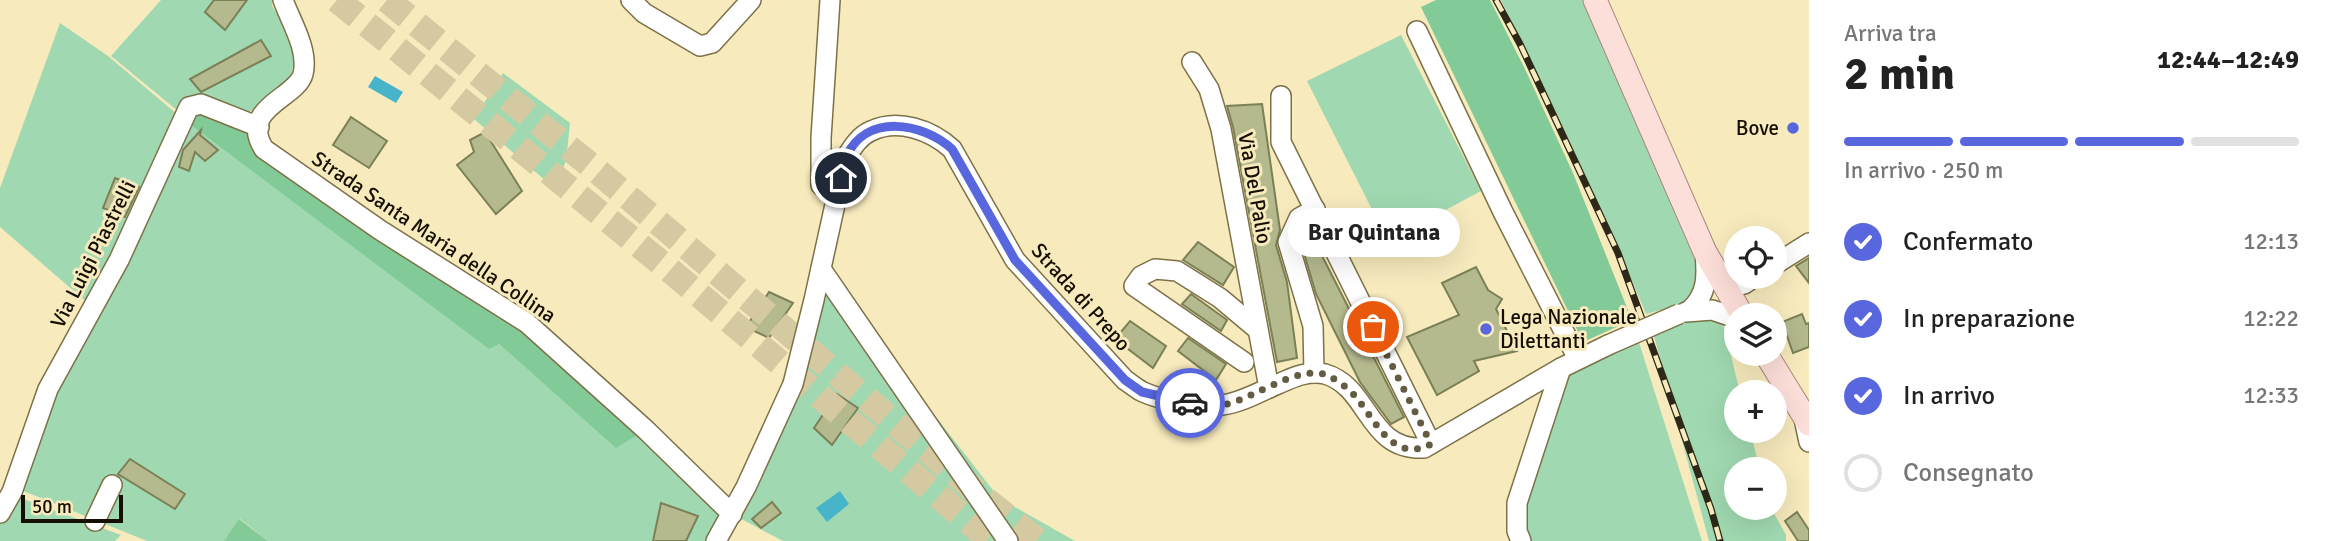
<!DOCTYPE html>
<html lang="it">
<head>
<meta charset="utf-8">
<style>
  :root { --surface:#fff; --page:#f6f6f6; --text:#222; --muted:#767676; --line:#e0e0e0; --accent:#5867de }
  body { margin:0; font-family:Signika,sans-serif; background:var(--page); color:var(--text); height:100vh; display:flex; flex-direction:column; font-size:26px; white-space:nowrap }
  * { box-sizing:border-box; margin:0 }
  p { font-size:23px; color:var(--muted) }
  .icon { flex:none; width:38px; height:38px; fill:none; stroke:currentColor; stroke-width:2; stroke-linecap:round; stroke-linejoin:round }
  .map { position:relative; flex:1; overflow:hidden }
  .panel { display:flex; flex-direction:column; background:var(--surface); width:525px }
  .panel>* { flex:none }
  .fabs { position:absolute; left:1724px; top:226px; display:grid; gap:14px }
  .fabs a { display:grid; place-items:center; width:63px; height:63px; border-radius:50%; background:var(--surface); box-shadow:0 7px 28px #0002; font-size:35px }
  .scale { position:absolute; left:21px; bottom:18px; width:102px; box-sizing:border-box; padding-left:7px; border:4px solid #140f02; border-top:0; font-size:19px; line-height:24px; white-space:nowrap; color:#140f02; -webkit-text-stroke:5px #f7eabd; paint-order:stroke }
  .pin { position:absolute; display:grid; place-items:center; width:60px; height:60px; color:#fff; margin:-30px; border:4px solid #fff; border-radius:50%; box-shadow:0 2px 7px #0007 }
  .courier { position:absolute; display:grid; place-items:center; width:70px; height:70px; margin:-35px; border:5px solid #5867de; border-radius:50%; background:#fff; color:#222; box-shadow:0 2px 9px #0007 }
  .bubble { position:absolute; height:49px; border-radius:24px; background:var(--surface); box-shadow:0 7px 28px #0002; font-size:23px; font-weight:700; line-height:49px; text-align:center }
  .overview em { font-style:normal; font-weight:700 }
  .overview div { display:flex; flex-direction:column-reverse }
  .overview { display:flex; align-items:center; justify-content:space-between; height:119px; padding:0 35px }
  h1 { font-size:46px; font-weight:700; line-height:52px }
  .bar { display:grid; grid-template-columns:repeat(4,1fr); gap:10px 7px; align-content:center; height:84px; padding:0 35px }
  .bar i { height:9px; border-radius:5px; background:var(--line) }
  .bar .selected { background:var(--accent) }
  .bar p { grid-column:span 4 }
  ol { padding:0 35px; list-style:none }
  li { display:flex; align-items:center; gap:21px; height:77px }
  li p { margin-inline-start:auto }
  li .icon { padding:7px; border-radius:50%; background:var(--accent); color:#fff; stroke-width:4 }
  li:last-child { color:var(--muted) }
  li i { width:38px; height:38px; border:4px solid var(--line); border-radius:50% }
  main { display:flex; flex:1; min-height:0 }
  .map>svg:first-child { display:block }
  .green { fill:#a0d9b1 }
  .forest { fill:#82cb99 }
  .water { fill:#47b4ca }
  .building { fill:#b4b98e; stroke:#7b8056; stroke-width:2 }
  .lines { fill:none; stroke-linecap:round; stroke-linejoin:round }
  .highway-tunnel { stroke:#d5c9a1; stroke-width:26; stroke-dasharray:26 13; stroke-linecap:butt }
  .minor-casing { stroke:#7d7148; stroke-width:22 }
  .major-casing { stroke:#aa887c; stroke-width:25 }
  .minor { stroke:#fff; stroke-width:19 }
  .major { stroke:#fcdfd8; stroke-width:23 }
  .rail-casing { stroke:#2e2818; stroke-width:7 }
  .rail { stroke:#f7eabd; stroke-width:4.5; stroke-dasharray:13; stroke-linecap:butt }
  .minor-bridge-casing { stroke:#7d7148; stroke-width:22; stroke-linecap:butt }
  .minor-bridge { stroke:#fff; stroke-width:19 }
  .done { stroke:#635c43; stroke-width:7; stroke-dasharray:0 12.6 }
  .route { stroke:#5867de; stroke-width:9 }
  .poi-dot { fill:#5867de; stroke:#f7eabd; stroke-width:2.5 }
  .labels { text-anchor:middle; stroke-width:6; stroke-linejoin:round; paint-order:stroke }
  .poi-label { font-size:21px; fill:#140f02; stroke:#f7eabd; text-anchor:end }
  .street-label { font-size:21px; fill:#140f02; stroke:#f7eabd }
</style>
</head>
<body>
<main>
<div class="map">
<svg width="1809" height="541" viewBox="0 0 1809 541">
  <rect width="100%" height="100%" fill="#f7eabd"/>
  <g class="green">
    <path d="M161 0H272V6L290 35 294 64 287 85 241 118 184 116 111 56Z"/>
    <path d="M1501 0H1590L1700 251 1696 296 1682 304 1646 314C1602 207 1552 104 1501 0Z"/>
    <path d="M60 23 108 56 184 120 489 348 499 344 616 447 646 430 732 513 793 384 821 269 999 498 1075 541H783L732 514 716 541H268L240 519 224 541H147L16 488 90 305 0 227V188Z"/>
    <path d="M1401 35 1481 191 1388 241 1307 81Z"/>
    <path d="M503 73 570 123 566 161 554 188 474 119Z"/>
    <path d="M1690 319 1722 320 1740 392H1736V430L1750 431 1760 469H1736V508H1771L1786 535V541H1709L1654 336Z"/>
    <path d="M1636 333 1702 541H1521L1517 503 1561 368Z"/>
    <path d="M10 494 121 535 115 541H0V511Z"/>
  </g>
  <g class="forest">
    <path d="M1436 0H1490L1524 67 1573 173 1632 320 1583 342 1421 7Z"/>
    <path d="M189 107 259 127 260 143 527 323 646 430 616 448 499 344 489 349 184 120Z"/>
    <path d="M239 519 268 541H224Z"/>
  </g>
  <g class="water">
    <path d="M375 76 403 92 396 103 368 87Z"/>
    <path d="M840 491 849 504 827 522 816 508Z"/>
  </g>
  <g class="building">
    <path d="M214 0H247L225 30 205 12Z"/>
    <path d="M261 40 271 56 201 92 190 79Z"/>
    <path d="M1262 104 1280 230 1276 245 1287 282 1297 358 1277 362 1233 127 1227 106Z"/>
    <path d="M351 117 387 141 369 168 333 145Z"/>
    <path d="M201 130 200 135 218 150 205 161 195 152 189 171 179 167 183 150Z"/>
    <path d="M485 132 522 191 496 214 457 165 474 152 470 140Z"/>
    <path d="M115 178 139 187 125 217 103 208Z"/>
    <path d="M1312 236 1404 417 1391 424 1360 382 1316 294 1301 243 1302 240Z"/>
    <path d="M1198 242 1234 267 1223 285 1183 260Z"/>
    <path d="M1809 258V283L1796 266Z"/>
    <path d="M1476 267 1488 290 1502 299 1496 309 1517 351 1474 361 1479 371 1437 395 1407 337 1459 315 1442 283Z"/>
    <path d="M769 292 793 303 769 338 746 327Z"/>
    <path d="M1191 294 1227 320 1221 331 1182 304Z"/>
    <path d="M1802 314 1806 324 1809 323V347L1793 353 1782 322Z"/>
    <path d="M1130 321 1166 346 1153 368 1115 339Z"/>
    <path d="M1188 338 1226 364 1216 380 1178 351Z"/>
    <path d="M837 394 858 408 832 445 814 428Z"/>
    <path d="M130 459 185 494 175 509 118 474Z"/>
    <path d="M772 502 781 513 761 528 752 519Z"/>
    <path d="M661 503 698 516 686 541H653Z"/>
    <path d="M1797 512 1809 530V541H1798L1785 521Z"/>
  </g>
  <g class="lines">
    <g class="highway-tunnel">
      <path d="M337 0 666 267 992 541"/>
      <path d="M387 0 595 169 986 500 1038 541"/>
    </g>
    <defs>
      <g id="minor">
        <path d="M283 0C291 22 309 50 303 74 297 98 238 108 264 149L380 230 527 323 646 430 732 514"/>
        <path d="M631 0 644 13 700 46 712 43 751 0"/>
        <path d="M830 0 821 138V185L836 198"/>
        <path d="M1417 31 1503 212 1578 359"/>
        <path d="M1192 62 1209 89 1221 129 1269 388"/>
        <path d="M1281 96V142L1431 444"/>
        <path d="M1774 265 1809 243"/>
        <path d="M821 269 1008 541"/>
        <path d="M1726 288 1744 284 1756 276"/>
        <path d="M1690 310C1708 294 1707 275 1705 252"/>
        <path d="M1686 312 1712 310 1736 318"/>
        <path d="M1244 362 1134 286 1141 276 1155 269 1177 271 1220 298 1257 329"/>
        <path d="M1314 373 1313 326 1288 242 1299 218 1315 209"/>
        <path d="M1803 414 1809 442"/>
        <path d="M0 513 12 492 48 389 119 260 189 107 201 104 259 127"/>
        <path d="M95 521 112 485"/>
        <path d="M716 541 746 487 793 384 814 300 845 159C852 148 859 136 871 131 898 118 931 130 952 149L1015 260 1125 380C1131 384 1137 389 1143 392 1161 400 1202 409 1222 405 1241 403 1261 391 1278 384 1292 378 1308 370 1325 374 1370 387 1367 451 1424 448L1561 368 1608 345"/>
        <path d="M1521 541 1517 531V503L1561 368"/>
      </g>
      <g id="major">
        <path d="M1595 0 1705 252 1742 315"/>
        <path d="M1766 354 1809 424"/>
      </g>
    </defs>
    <use href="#minor" class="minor-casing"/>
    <use href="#major" class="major-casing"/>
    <use href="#minor" class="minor"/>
    <use href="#major" class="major"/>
    <defs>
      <path id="rail" d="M1496 0 1520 44 1618 253 1711 509 1720 541"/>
    </defs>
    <use href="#rail" class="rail-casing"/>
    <use href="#rail" class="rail"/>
    <defs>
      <path id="minor-bridge" d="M1608 345 1679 314"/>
    </defs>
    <use href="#minor-bridge" class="minor-bridge-casing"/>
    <use href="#minor-bridge" class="minor-bridge"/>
  </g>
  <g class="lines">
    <path class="done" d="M1190 403C1200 404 1212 407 1222 405 1252 401 1299 362 1329 376 1338 381 1348 388 1354 395 1375 418 1392 465 1431 444L1373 327"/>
    <path class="route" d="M841 178C842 172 843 164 846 157 866 113 922 122 952 149L1015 260 1125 380 1142 392 1190 403"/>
  </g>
  <g class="poi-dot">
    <circle cx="1793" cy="128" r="7"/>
    <circle cx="1486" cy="329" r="7"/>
  </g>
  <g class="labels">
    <g class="poi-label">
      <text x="1779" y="135">Bove</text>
      <text x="1500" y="324" text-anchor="start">Lega Nazionale<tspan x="1500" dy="24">Dilettanti</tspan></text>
    </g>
    <g class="street-label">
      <text transform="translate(1255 188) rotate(80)" y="7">Via Del Palio</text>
      <text transform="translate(434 237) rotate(34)" y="7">Strada Santa Maria della Collina</text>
      <text transform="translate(93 254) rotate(-63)" y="7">Via Luigi Piastrelli</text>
      <text transform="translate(1081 297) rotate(48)" y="7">Strada di Prepo</text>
    </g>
  </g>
</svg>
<div class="fabs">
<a><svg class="icon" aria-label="locate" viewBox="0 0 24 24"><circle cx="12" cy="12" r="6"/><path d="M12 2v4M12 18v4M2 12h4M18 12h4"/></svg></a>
<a><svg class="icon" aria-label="layers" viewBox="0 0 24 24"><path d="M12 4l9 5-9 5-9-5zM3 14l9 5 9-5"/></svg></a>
<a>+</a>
<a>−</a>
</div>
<div class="scale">50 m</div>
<div class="pin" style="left:1373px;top:327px;background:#ea580c"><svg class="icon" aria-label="bag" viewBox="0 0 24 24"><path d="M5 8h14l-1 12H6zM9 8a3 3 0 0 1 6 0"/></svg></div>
<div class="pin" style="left:841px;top:178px;background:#1f2937"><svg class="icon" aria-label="home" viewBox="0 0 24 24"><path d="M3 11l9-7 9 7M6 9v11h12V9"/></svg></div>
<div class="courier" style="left:1190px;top:403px"><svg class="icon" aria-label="car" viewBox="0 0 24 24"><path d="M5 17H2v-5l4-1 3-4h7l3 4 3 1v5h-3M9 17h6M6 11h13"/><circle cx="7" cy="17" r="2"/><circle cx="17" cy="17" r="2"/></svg></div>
<div class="bubble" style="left:1288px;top:208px;width:172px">Bar Quintana</div>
</div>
<section class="panel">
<div class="overview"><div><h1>2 min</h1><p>Arriva tra</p></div><em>12:44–12:49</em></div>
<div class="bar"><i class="selected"></i><i class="selected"></i><i class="selected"></i><i></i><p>In arrivo · 250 m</p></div>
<ol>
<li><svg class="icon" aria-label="check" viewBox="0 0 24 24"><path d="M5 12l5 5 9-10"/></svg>Confermato<p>12:13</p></li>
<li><svg class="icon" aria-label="check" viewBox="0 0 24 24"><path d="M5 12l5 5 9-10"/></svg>In preparazione<p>12:22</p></li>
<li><svg class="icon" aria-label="check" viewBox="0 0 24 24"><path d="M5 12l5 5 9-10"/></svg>In arrivo<p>12:33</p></li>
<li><i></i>Consegnato</li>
</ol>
</section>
</main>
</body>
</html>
